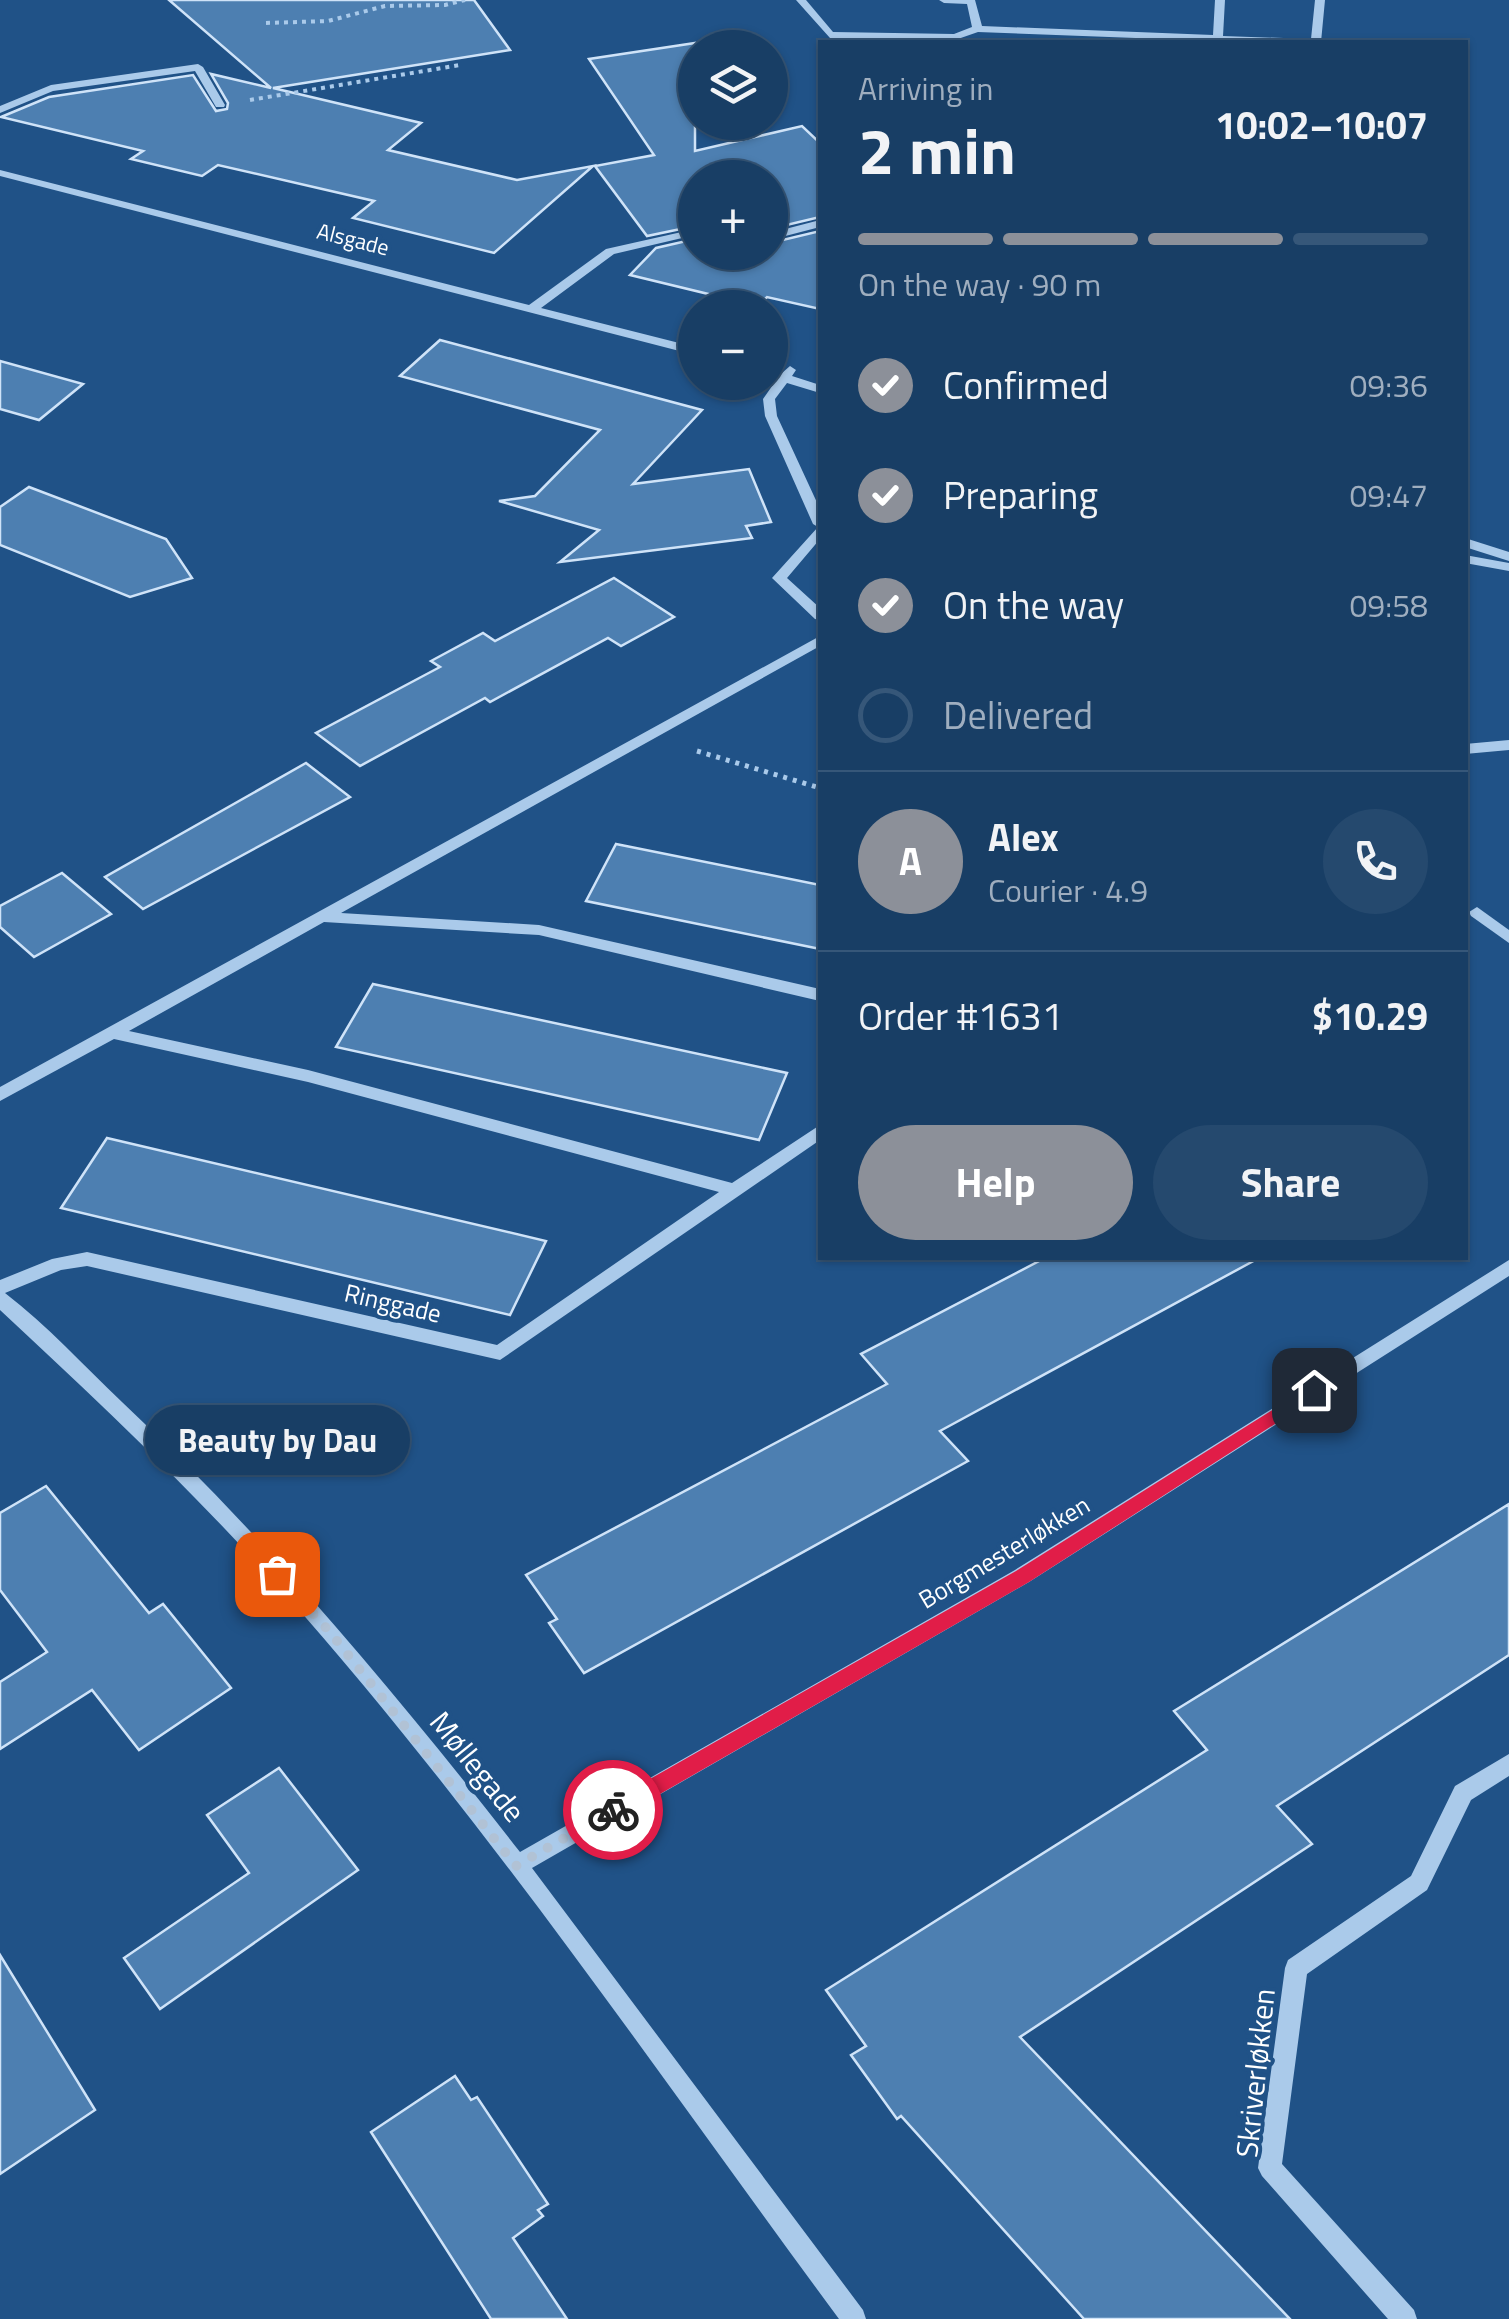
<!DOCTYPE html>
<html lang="en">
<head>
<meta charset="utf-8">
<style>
  :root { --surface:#183e65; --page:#25496e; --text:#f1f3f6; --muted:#9faebf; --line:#365779; --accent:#8c9099 }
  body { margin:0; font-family:"Titillium Web",sans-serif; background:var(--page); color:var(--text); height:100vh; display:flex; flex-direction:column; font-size:38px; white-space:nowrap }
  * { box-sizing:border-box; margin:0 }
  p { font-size:32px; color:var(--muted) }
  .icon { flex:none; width:55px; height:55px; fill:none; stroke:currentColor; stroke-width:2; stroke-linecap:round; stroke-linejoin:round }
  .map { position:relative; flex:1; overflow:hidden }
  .details { position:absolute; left:818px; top:40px; width:650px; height:1220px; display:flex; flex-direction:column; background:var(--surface); border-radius:0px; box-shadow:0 2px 8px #0004,0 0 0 2px var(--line) }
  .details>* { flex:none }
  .buttons { position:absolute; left:678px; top:30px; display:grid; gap:20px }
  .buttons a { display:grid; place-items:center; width:110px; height:110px; border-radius:50%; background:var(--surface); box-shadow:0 2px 8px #0004,0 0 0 2px var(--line); font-size:50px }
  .pin { position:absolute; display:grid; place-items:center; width:85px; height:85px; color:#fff; margin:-42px; border-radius:20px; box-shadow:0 5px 15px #0006 }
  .courier { position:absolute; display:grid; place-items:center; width:100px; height:100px; margin:-50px; border:8px solid #e11d48; border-radius:50%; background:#fff; color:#222; box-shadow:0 2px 12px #0007 }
  .bubble { position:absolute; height:70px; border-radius:35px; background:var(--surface); box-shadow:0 2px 8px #0004,0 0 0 2px var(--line); font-size:32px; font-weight:700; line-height:70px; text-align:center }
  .headline em { font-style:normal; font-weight:700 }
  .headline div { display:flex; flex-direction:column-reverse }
  .headline { display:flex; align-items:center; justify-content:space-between; height:170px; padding:0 40px }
  h1 { font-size:65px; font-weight:700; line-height:75px }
  .bar { display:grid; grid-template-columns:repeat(4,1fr); gap:15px 10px; align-content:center; height:120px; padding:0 40px }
  .bar i { height:12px; border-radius:8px; background:var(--line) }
  .bar .selected { background:var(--accent) }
  .bar p { grid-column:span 4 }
  .line { display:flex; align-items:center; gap:25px; padding:0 40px; border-top:2px solid var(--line) }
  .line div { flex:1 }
  .round { display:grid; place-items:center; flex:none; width:105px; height:105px; border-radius:52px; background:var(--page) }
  ol { padding:0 40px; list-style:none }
  li { display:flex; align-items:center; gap:30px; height:110px }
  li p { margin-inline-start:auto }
  li .icon { padding:10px; border-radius:50%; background:var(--accent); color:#fff; stroke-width:4 }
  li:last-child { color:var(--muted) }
  li i { width:55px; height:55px; border:5px solid var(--line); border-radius:50% }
  .button { display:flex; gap:20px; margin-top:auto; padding:20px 40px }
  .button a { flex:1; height:115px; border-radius:60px; background:var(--accent); color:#fff; font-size:40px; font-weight:700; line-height:115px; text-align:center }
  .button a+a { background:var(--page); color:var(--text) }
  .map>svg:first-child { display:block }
  .building { fill:#4d7fb1; stroke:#cfe3f8; stroke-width:2.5 }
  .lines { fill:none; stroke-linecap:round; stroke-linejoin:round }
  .path-far1 { stroke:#aacaea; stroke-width:4; stroke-dasharray:4 5; stroke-linecap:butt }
  .path { stroke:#aacaea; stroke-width:5; stroke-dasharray:4 6; stroke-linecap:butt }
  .minor { fill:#aacaea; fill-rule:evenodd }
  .route { fill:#e11d48 }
  .done { stroke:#b1c2d5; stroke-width:10; stroke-dasharray:0 18 }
  .labels { text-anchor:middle; stroke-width:8; stroke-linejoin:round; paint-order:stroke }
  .far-street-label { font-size:22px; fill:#fff; stroke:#205287 }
  .street-label { font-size:25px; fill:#fff; stroke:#205287 }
  .near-street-label { font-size:30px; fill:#fff; stroke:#205287 }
</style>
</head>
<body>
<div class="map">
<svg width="1509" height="2319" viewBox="0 0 1509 2319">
  <rect width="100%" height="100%" fill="#205287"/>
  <g class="building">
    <path d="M169 0H474L510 50 273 88 421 123 388 150 517 180 593 166 494 253 353 218 374 201 218 165 202 176 131 159 143 151 1 117 49 97 193 75 216 111 227 109 228 103 211 74 271 88Z"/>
    <path d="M695 43V151L802 126 820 143V217L770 229V178H695V226L647 236 595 166 654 155 589 59Z"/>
    <path d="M820 231V309L767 297 758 306 630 275 656 248 695 239V252H770V243Z"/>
    <path d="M440 340 702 410 633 484 749 469 771 522 746 526 752 538 560 562 599 530 499 501 535 496 600 430 400 376Z"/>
    <path d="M0 361 83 384 39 420 0 409Z"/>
    <path d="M29 487 166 539 192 578 130 597 0 545V507Z"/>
    <path d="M614 578 674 617 621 646 608 638 490 702 485 698 360 766 316 733 440 667 431 661 483 633 495 641Z"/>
    <path d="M306 763 350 797 143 909 105 877Z"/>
    <path d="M616 844 820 885V949L586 901Z"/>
    <path d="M62 873 111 914 34 957 0 927V906Z"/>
    <path d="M373 984 787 1073 759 1140 336 1047Z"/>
    <path d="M107 1138 546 1241 510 1315 61 1208Z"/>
    <path d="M1045 1258H1259L940 1431 968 1461 584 1673 549 1623 557 1619 526 1575 887 1384 861 1354Z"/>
    <path d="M46 1486 149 1613 163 1604 231 1688 139 1750 92 1690 0 1749V1682L47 1652 0 1590V1513Z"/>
    <path d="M1509 1504V1655L1277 1806 1312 1844 1020 2037 1290 2319H1084L901 2116 897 2119 851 2055 866 2046 826 1990 1207 1750 1174 1711Z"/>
    <path d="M279 1768 358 1870 160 2009 124 1958 249 1873 207 1815Z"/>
    <path d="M0 1955 95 2110 0 2174Z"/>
    <path d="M455 2076 471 2100 477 2097 548 2204 538 2210 543 2216 513 2238 567 2319H491L371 2132Z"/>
  </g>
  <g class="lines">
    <g class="path-far1">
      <path d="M266 23 328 21 385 6 445 5 465 0"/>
      <path d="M250 100 460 65"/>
    </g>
    <path class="path" d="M697 751 820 788"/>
    <g class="minor">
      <path d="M796 0H806L833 32 954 34 972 27 967 4 944 3 939 0H975L982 26 1213 35 1215 0H1225L1223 36 1311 39 1315 0H1325L1321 42H1242L978 32 955 40 830 38Z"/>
      <path d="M198 64 203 67 225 105 224 107H216L195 71 53 91 0 113V106L51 85Z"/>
      <path d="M0 170 529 305 606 249 695 229V235L614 254 541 308 695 347V355L0 176Z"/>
      <path d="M820 220V227L770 240V233Z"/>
      <path d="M790 366 796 370 792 376 820 385V393L787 383 775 399 777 416 820 509V539L787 578 820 608V620L815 619 772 578 818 527 813 524 765 416 763 399 777 379 770 377V369L782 373Z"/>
      <path d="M1465 538 1509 552V561L1465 547Z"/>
      <path d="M1465 555 1509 563V571L1465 563Z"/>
      <path d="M820 636V646L341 913 539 925 820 989V1001L539 935 324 922 129 1031 308 1070 732 1183 820 1125V1140L500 1360 87 1266 61 1270 5 1293C47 1325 84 1366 122 1402 268 1540 396 1693 520 1852L1015 1570 1509 1260V1276L1029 1582 532 1868 863 2310 866 2319H839C658 2074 486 1820 284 1593 195 1493 98 1401 0 1310V1280L52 1259 87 1252 497 1345 719 1192 308 1082 114 1039 0 1101V1087Z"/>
      <path d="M1509 740V750L1465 754V744Z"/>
      <path d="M1477 907 1509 930V943L1471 916 1469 912Z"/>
      <path d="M1509 1754V1776L1471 1800 1427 1890 1307 1974 1282 2164 1414 2310 1417 2319H1388L1262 2176 1258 2168 1285 1968 1288 1960 1411 1876 1455 1786Z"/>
    </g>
  </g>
  <path class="route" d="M1314 1384 1323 1390 1320 1395 1029 1582 620 1817H606V1804L1016 1571Z"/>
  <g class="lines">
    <path class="done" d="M277 1574 329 1631 516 1866 613 1810"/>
  </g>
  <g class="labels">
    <g class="far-street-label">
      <text transform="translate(353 239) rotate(14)" y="8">Alsgade</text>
    </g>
    <g class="street-label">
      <text transform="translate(393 1303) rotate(13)" y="9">Ringgade</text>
      <text transform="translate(1004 1552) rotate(-31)" y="9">Borgmesterløkken</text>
    </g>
    <g class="near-street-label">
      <text transform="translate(477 1767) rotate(51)" y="10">Møllegade</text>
      <text transform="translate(1256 2073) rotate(-84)" y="10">Skriverløkken</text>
    </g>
  </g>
</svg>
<div class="buttons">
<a><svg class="icon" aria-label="layers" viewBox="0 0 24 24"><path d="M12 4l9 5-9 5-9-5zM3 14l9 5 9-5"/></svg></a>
<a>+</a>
<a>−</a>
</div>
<div class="pin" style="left:277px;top:1574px;background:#ea580c"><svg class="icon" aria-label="bag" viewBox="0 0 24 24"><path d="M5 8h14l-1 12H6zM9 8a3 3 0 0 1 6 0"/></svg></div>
<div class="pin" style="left:1314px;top:1390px;background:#1f2937"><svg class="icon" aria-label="home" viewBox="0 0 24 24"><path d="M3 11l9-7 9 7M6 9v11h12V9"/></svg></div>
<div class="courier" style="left:613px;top:1810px"><svg class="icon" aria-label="bike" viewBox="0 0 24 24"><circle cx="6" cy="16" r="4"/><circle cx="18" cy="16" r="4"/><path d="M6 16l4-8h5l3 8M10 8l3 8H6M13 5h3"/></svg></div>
<div class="bubble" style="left:145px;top:1405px;width:265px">Beauty by Dau</div>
<section class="details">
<div class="headline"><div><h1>2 min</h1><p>Arriving in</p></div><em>10:02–10:07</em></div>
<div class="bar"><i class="selected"></i><i class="selected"></i><i class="selected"></i><i></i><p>On the way · 90 m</p></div>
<ol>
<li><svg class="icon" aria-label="check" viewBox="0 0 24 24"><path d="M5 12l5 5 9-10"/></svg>Confirmed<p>09:36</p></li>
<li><svg class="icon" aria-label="check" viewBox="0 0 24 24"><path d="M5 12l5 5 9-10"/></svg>Preparing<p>09:47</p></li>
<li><svg class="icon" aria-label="check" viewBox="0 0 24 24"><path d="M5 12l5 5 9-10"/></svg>On the way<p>09:58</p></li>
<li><i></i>Delivered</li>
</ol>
<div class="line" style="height:180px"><b class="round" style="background:var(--accent);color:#fff">A</b><div><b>Alex</b><p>Courier · 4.9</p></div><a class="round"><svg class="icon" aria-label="phone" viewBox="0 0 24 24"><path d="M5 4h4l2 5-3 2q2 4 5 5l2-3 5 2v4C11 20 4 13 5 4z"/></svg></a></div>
<div class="line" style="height:130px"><div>Order #1631</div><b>$10.29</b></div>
<div class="button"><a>Help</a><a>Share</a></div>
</section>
</div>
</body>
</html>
